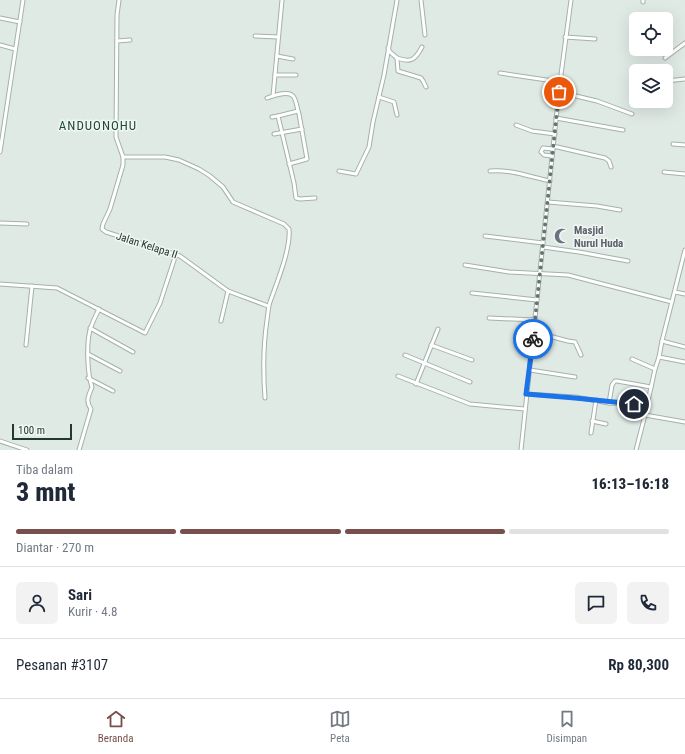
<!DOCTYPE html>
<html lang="id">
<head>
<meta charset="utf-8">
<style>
  :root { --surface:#fff; --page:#f2f2f3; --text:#1f2937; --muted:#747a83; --line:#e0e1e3; --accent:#784f4b }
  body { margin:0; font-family:"Roboto Condensed",sans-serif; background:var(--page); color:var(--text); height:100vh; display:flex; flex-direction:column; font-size:15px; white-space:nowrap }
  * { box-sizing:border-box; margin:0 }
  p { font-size:13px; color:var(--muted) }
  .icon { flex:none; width:22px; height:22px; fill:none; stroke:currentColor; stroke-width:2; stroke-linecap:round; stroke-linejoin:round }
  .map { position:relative; height:450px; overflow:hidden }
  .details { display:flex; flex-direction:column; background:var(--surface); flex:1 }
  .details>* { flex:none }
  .buttons { position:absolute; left:629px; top:12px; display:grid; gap:8px }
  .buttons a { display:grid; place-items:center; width:44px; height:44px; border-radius:6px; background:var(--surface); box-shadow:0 4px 16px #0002; font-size:20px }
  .scale { position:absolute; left:12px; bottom:10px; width:60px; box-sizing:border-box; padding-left:4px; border:2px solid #233832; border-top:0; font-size:11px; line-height:14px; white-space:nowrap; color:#233832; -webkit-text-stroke:3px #f0f7f3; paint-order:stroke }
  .pin { position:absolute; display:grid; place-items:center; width:34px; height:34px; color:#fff; margin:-17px; border:2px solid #fff; border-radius:50%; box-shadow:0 1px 4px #0007 }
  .courier { position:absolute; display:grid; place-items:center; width:40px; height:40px; margin:-20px; border:3px solid #1a73e8; border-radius:50%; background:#fff; color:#222; box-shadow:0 1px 5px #0007 }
  .head em { font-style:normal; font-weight:800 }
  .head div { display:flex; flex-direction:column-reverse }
  .head { display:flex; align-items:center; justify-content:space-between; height:68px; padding:0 16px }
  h1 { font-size:26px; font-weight:800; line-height:30px }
  .bar { display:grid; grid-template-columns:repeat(4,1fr); gap:6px 4px; align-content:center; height:48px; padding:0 16px }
  .bar i { height:5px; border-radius:3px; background:var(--line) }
  .bar .selected { background:var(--accent) }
  .bar p { grid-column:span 4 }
  .line { display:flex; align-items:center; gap:10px; padding:0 16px; border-top:1px solid var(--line) }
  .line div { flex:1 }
  .round { display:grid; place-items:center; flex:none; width:42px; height:42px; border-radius:6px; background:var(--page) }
  .menu { display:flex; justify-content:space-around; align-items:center; height:56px; border-top:1px solid var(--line); background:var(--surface); font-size:11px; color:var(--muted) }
  .menu a { display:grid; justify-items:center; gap:2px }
  .menu .selected { color:var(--accent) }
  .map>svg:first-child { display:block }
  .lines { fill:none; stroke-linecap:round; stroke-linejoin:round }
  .street-casing { stroke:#a4b1ac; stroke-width:5 }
  .street { stroke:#fff; stroke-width:3 }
  .done { stroke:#657671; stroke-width:4; stroke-dasharray:0 7.2 }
  .route { stroke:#1a73e8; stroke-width:5 }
  .labels { text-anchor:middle; stroke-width:3; stroke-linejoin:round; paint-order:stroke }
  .worship-label { font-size:11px; font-weight:bold; fill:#5b616d; stroke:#f0f7f3; text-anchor:start }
  .street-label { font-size:11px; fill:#233832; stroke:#f0f7f3 }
  .quarter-label { font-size:13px; letter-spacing:1px; fill:#21483d; stroke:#f0f7f3 }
</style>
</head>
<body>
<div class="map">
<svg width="685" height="450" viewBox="0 0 685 450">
  <rect width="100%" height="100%" fill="#e0eae5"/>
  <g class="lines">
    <defs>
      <g id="street">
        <path d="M119 0 117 15 116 137 123 157V165L110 209 103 224 102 229 106 232 180 256 228 291 268 306"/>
        <path d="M421 0 425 35"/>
        <path d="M643 2V0"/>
        <path d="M0 18 20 22"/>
        <path d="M255 36 278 37"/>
        <path d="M565 37 595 39"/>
        <path d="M117 41 130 40"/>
        <path d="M0 45 15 49"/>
        <path d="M388 48 390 52 397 58 398 71 421 78 423 81 426 87"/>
        <path d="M277 56 293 59"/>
        <path d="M397 58C411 63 415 60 422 47"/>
        <path d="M665 58 685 43"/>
        <path d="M500 73 560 82"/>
        <path d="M275 75H296"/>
        <path d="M666 81 685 79"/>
        <path d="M559 92 597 101 632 114"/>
        <path d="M273 96 282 0"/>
        <path d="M379 97 394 102 397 115"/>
        <path d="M267 98C273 96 288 90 293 96 296 99 297 107 298 111"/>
        <path d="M278 116 298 111 299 114 307 159 289 164"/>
        <path d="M272 117 278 116 294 183 296 198 300 199 315 198"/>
        <path d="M556 118 623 130"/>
        <path d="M516 125 532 131 555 134"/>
        <path d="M274 134 302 129"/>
        <path d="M673 144 685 145"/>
        <path d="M553 146 605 158 609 161 611 167"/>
        <path d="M0 152 23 0"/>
        <path d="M552 156 544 155 541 152 543 148 553 149"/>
        <path d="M123 157H165L179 160 199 169 210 176 223 187 233 202 284 224 289 229C291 249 277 282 270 302 268 308 268 314 267 320 263 347 263 372 265 398"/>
        <path d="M339 171 356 174 369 147 373 122 384 75 397 0"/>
        <path d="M490 171C510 169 530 177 550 181"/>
        <path d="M664 172 685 174"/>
        <path d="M548 202 597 206 620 210"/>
        <path d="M0 223 27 224"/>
        <path d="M485 236 543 243"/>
        <path d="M543 247 579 252 628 261"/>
        <path d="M465 265 509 272 568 275 672 302"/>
        <path d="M0 284 57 288 145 333 160 303 176 254"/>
        <path d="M675 292 685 294"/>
        <path d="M472 293 537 300"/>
        <path d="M489 318 534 320"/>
        <path d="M221 321 228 291"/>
        <path d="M90 328 133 352"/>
        <path d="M533 336H549L568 341 575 342 581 355"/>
        <path d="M662 341 685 347"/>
        <path d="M26 345 32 286"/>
        <path d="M431 345 472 360"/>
        <path d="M88 354 120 371"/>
        <path d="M405 355 470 382"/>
        <path d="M659 357 685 362"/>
        <path d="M632 359 655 369"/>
        <path d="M530 370 575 377"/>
        <path d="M398 376 470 404 525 409"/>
        <path d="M88 378 113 391"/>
        <path d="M416 384 438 329"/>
        <path d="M526 394 575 397 609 403"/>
        <path d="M647 405 609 403 612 385 615 381H617L651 387"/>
        <path d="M645 415 685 422"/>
        <path d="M592 421 606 424"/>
        <path d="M591 433 596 400"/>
        <path d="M0 441 27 450"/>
        <path d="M79 450 91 409C85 401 89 395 92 387 87 373 86 340 91 327 93 321 96 315 99 309"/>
        <path d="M521 450 560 82 571 0"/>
        <path d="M636 450 645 415 655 369 659 357 662 341 685 250"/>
      </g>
    </defs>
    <use href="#street" class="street-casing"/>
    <use href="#street" class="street"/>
  </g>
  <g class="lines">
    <path class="done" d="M533 339 559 92"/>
    <path class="route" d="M533 339 526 394 575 398 634 404"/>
  </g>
  <defs>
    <symbol id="mosque-bare" viewBox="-9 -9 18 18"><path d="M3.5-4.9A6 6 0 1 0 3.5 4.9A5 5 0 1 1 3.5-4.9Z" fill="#6b7280" stroke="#f0f7f3" stroke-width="2.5" paint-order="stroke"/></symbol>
  </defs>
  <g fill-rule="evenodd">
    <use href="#mosque-bare" x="551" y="225" width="22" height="22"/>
  </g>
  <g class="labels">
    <g class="worship-label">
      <text x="574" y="234">Masjid<tspan x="574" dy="13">Nurul Huda</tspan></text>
    </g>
    <g class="street-label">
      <text transform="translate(147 245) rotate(18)" y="4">Jalan Kelapa II</text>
    </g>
    <g class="quarter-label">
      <text x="98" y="130">ANDUONOHU</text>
    </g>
  </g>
</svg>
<div class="buttons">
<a><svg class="icon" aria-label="locate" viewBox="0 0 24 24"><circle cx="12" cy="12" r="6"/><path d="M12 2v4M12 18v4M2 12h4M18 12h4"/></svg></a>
<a><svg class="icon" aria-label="layers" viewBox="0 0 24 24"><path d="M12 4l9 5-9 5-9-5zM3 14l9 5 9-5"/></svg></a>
</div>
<div class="scale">100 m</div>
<div class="pin" style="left:559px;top:92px;background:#ea580c"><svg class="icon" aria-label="bag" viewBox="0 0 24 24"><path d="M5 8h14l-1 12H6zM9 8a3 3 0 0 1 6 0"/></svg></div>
<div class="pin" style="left:634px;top:404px;background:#1f2937"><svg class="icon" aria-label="home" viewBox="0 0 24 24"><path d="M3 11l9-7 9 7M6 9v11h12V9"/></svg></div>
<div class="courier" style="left:533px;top:339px"><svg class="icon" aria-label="bike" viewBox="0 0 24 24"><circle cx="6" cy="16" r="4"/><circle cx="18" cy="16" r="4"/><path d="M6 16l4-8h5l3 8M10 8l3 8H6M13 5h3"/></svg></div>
</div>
<section class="details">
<div class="head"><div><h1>3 mnt</h1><p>Tiba dalam</p></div><em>16:13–16:18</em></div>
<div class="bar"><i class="selected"></i><i class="selected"></i><i class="selected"></i><i></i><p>Diantar · 270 m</p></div>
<div class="line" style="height:72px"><a class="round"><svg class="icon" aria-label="person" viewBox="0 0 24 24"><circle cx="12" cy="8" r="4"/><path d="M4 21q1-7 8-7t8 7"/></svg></a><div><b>Sari</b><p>Kurir · 4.8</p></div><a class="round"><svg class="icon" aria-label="chat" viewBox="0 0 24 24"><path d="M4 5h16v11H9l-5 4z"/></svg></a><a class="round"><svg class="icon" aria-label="phone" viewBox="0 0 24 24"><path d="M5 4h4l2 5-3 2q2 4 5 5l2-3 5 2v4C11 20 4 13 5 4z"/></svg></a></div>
<div class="line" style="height:52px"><div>Pesanan #3107</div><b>Rp 80,300</b></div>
</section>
<nav class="menu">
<a class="selected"><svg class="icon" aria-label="home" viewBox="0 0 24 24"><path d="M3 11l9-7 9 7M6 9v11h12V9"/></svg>Beranda</a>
<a><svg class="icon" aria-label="map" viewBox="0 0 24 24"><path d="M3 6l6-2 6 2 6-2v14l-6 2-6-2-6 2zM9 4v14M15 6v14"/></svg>Peta</a>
<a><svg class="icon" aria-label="saved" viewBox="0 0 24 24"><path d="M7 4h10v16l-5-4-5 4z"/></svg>Disimpan</a>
</nav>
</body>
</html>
